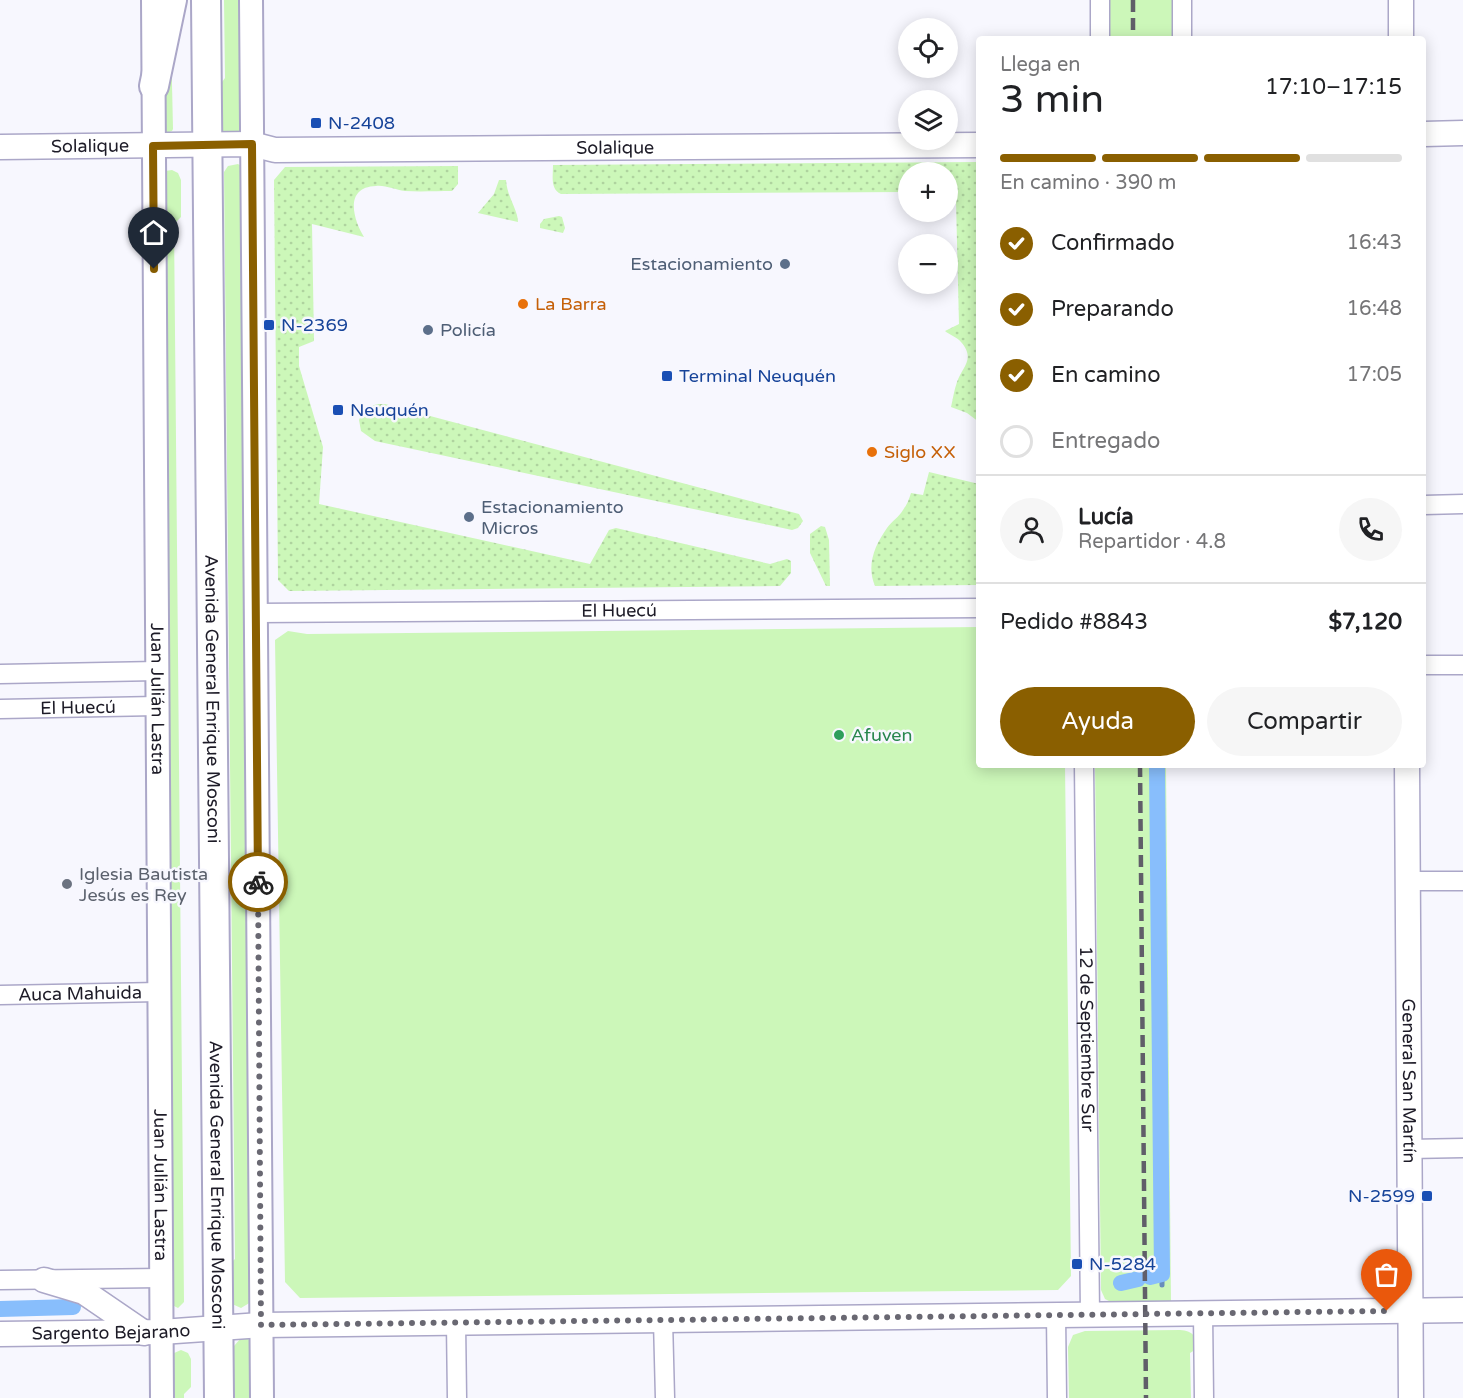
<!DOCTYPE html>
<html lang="es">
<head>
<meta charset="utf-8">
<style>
  :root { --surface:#fff; --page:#f6f6f6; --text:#202124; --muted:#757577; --line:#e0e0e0; --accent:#8a5f00 }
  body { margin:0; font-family:"Varela Round",sans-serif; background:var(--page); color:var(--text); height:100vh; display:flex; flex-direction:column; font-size:22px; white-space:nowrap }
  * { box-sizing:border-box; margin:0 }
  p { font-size:20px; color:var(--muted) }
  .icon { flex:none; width:33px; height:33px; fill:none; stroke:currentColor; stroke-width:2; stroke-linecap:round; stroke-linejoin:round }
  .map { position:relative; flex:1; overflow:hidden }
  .panel { position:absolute; left:976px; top:36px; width:450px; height:732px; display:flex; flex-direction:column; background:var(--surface); border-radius:6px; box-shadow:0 3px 15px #0003 }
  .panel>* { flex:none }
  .controls { position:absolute; left:898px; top:18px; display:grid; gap:12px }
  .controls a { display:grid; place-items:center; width:60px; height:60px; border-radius:50%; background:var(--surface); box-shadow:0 3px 15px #0003; font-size:30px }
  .pin { position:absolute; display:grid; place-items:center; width:51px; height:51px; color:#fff; margin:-62px -26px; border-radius:50% 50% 50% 0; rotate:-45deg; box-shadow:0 0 6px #0007 }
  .pin .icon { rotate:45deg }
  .courier { position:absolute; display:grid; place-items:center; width:60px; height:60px; margin:-30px; border:4px solid #8a5f00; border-radius:50%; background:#fff; color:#222; box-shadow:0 2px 8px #0007 }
  .headline em { font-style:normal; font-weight:600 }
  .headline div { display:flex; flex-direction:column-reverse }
  .headline { display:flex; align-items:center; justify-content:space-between; height:102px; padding:0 24px }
  h1 { font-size:39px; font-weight:600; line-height:45px }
  .bar { display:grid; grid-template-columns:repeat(4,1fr); gap:9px 6px; align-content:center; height:72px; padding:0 24px }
  .bar i { height:8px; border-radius:4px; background:var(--line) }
  .bar .active { background:var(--accent) }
  .bar p { grid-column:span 4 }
  .line { display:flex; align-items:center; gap:15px; padding:0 24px; border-top:2px solid var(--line) }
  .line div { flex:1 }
  .round { display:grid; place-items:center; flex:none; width:63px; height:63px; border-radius:32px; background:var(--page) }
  ol { padding:0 24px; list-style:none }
  li { display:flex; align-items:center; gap:18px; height:66px }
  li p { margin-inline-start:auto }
  li .icon { padding:6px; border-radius:50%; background:var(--accent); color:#fff; stroke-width:4 }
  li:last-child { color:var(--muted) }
  li i { width:33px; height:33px; border:3px solid var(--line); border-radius:50% }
  .action { display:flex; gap:12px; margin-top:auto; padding:12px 24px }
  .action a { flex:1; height:69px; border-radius:36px; background:var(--accent); color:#fff; font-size:24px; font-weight:600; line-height:69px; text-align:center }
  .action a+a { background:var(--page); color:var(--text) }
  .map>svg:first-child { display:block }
  .grass { fill:#ccf7b9 }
  .garden { fill:url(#garden-dots) }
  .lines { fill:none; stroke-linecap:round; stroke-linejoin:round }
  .stream { stroke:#688dbc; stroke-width:5 }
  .canal { stroke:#88befc; stroke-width:16 }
  .minor-casing { stroke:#aba7c8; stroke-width:21 }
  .tertiary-casing { stroke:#aba7c8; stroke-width:26 }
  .secondary-casing { stroke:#aba7c8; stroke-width:27 }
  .trunk-casing { stroke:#aba7c8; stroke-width:32 }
  .minor { stroke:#fff; stroke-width:18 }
  .tertiary { stroke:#fff; stroke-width:22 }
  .secondary { stroke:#fff; stroke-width:24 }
  .trunk { stroke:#fff; stroke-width:28 }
  .rail { stroke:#605e69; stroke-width:4.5; stroke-dasharray:12 6; stroke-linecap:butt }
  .done { stroke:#696872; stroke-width:6; stroke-dasharray:0 10.8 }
  .route { stroke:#8a5f00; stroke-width:8 }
  .transit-dot { fill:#1a4fb4; stroke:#f7f7fe; stroke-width:2 }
  .service-dot { fill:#5c6f8a; stroke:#f7f7fe; stroke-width:2 }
  .food-dot { fill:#e8710a; stroke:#f7f7fe; stroke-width:2 }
  .leisure-dot { fill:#2e9e5b; stroke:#f7f7fe; stroke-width:2 }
  .worship-dot { fill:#6b7280; stroke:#f7f7fe; stroke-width:2 }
  .labels { text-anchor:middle; stroke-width:5; stroke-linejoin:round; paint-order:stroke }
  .transit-label { font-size:18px; fill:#164399; stroke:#f7f7fe; text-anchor:start }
  .street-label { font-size:18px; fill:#1d1b27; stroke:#f7f7fe }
  .service-label { font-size:18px; fill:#4e5e75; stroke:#f7f7fe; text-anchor:start }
  .food-label { font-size:18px; fill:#c56008; stroke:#f7f7fe; text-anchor:start }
  .leisure-label { font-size:18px; fill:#27864d; stroke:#f7f7fe; text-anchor:start }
  .worship-label { font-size:18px; fill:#5b616d; stroke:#f7f7fe; text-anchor:start }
</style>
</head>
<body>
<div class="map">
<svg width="1463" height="1398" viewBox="0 0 1463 1398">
  <defs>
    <pattern id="garden-dots" width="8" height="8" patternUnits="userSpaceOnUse" patternTransform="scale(1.5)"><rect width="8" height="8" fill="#ccf7b9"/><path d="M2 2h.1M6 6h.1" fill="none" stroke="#afd39f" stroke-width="1.8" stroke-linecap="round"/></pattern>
  </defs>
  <rect width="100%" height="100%" fill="#f7f7fe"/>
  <g class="grass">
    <path d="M224 0H244L242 129C235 136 226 136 219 128L216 90 225 78Z"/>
    <rect x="1107" y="0" width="66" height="39"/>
    <path d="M171 39 173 129 172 131 166 133 164 132 162 76Z"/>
    <path d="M238 164 241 166 251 1302 241 1308 230 1303 227 1266 235 1259 224 172 228 166Z"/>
    <path d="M172 170 178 173 181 180V217L174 224 184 1302 178 1308 172 1305 165 171Z"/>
    <path d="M979 627 980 765H1065L1071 1276 1058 1290 300 1298 285 1282 275 640 288 631 307 634Z"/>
    <path d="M1095 765H1166L1171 1302 1113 1303 1105 1299 1101 1290Z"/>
    <path d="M1180 1330C1193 1331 1196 1336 1198 1348L1190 1353 1191 1398H1069L1068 1347 1073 1335 1085 1331Z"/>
    <path d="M241 1338H247L251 1342 254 1398H234V1346Z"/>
    <path d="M181 1350 188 1353 191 1359V1387L184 1394V1398H170L172 1354Z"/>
  </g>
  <g class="garden">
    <path d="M979 162V422L967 413 951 407C953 399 954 390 957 382 962 367 976 359 961 342 957 337 950 335 945 331L959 324 956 201 948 200V172H909V192L561 194C550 189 553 176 553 165Z"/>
    <path d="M458 166V184L452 191C437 191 420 192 405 191 395 190 386 185 376 186 344 187 353 219 364 237L312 224 314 341 299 347V366L323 447 319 504 590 564 609 530 616 528 770 564 787 559 791 561V573L780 586 289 591 278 580 274 180 285 167Z"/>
    <path d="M499 180H506C507 197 518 210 518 222L478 213 494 194Z"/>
    <path d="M559 216 562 217 565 228 563 233 540 228V224L544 219Z"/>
    <path d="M377 404H385L799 514 803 521 798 528 792 530 375 441 361 431 359 420 364 409Z"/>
    <path d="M929 472 979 484V585L875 586C866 565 875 545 887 528 892 521 899 517 903 510 907 505 909 499 911 493L923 495Z"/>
    <path d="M821 526 825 527 829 540 830 586H826L810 553V534Z"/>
  </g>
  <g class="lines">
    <path class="stream" d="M1162 1285V1274"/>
    <g class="canal">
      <path d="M1150 1277 1162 1274 1157 765"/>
      <path d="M1121 1283 1138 1279"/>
      <path d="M0 1309 73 1307"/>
    </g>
    <defs>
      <g id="minor">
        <path d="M1100 0V39"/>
        <path d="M1182 0V39"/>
        <path d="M1424 505 1463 504"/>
        <path id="s1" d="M257 613 980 608"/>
        <path d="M1424 665H1463"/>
        <path d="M0 674 157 671"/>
        <path id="s2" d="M0 709 157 706"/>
        <path id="s3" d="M1084 765 1090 1315"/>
        <path d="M1407 881H1463"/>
        <path id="s4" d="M0 995 159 992"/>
        <path d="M1409 1149 1463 1148"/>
        <path d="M0 1280 161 1278"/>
        <path d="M1203 1313 1204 1398"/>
        <path d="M1056 1315 1057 1398"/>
        <path d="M663 1320 665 1398"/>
        <path d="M456 1323 457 1398"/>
      </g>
      <g id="tertiary">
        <path id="s5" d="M153 0 162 1398"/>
        <path d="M251 0 262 1398"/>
      </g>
      <g id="secondary">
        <path d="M1401 0V39"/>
        <path d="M1424 134 1463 133"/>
        <path id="s6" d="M0 147 252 144 275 150 980 145"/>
        <path id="s7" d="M1407 765 1411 1398"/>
        <path d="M44 1280 84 1292 144 1333"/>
        <path id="s8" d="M0 1334 161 1332 261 1325 1463 1310"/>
      </g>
      <g id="trunk">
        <path id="s9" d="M206 0 219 1398"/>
        <path d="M154 86 172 0"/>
      </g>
    </defs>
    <use href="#minor" class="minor-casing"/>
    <use href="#tertiary" class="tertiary-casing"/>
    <use href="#secondary" class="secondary-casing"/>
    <use href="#trunk" class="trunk-casing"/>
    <use href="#minor" class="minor"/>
    <use href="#tertiary" class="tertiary"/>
    <use href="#secondary" class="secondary"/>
    <use href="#trunk" class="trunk"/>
    <g class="rail">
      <path d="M1133 0V39"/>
      <path d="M1140 765 1146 1398"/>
    </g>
  </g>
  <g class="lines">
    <path class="done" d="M258 882 261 1325 1387 1311"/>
    <path class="route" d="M154 269 153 146 252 144 258 882"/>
  </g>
  <g class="transit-dot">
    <rect x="310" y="117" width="12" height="12" rx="3"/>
    <rect x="263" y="319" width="12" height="12" rx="3"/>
    <rect x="661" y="370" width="12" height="12" rx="3"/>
    <rect x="332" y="404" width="12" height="12" rx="3"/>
    <rect x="1421" y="1190" width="12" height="12" rx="3"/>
    <rect x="1071" y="1258" width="12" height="12" rx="3"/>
  </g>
  <g class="service-dot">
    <circle cx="785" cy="264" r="6"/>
    <circle cx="428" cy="330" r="6"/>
    <circle cx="469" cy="517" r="6"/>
  </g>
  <g class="food-dot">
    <circle cx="523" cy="304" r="6"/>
    <circle cx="872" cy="452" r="6"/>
  </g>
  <circle class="leisure-dot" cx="839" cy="735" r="6"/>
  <circle class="worship-dot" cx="67" cy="884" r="6"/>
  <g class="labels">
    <g class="transit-label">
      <text x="328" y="129">N-2408</text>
      <text x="281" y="331">N-2369</text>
      <text x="679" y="382">Terminal Neuquén</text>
      <text x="350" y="416">Neuquén</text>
      <text x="1415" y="1202" text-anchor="end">N-2599</text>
      <text x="1089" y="1270">N-5284</text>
    </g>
    <g class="street-label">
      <text dy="6" stroke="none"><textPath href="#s6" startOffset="90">Solalique</textPath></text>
      <text dy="6" stroke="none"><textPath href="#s6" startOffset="616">Solalique</textPath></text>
      <text dy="6" stroke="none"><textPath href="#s1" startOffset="362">El Huecú</textPath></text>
      <text dy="6" stroke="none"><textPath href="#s5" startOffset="699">Juan Julián Lastra</textPath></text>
      <text dy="6" stroke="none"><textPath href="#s9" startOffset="699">Avenida General Enrique Mosconi</textPath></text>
      <text dy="6" stroke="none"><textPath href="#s2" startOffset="78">El Huecú</textPath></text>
      <text dy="6" stroke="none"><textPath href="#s4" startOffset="80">Auca Mahuida</textPath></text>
      <text dy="6" stroke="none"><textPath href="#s3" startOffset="274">12 de Septiembre Sur</textPath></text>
      <text dy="6" stroke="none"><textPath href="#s7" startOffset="316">General San Martín</textPath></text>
      <text dy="6" stroke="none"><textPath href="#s5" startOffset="1185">Juan Julián Lastra</textPath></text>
      <text dy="6" stroke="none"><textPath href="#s9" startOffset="1185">Avenida General Enrique Mosconi</textPath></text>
      <text dy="6" stroke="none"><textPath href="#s8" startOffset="111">Sargento Bejarano</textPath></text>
    </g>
    <g class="service-label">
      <text x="773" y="270" text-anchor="end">Estacionamiento</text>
      <text x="440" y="336">Policía</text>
      <text x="481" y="513">Estacionamiento<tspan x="481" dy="21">Micros</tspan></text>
    </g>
    <g class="food-label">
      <text x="535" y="310">La Barra</text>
      <text x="884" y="458">Siglo XX</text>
    </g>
    <g class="leisure-label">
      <text x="851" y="741">Afuven</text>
    </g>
    <g class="worship-label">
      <text x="79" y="880">Iglesia Bautista<tspan x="79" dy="21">Jesús es Rey</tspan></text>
    </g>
  </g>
</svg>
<div class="controls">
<a><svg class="icon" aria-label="locate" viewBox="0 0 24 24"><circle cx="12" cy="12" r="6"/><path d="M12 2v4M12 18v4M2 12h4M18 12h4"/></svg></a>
<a><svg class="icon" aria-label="layers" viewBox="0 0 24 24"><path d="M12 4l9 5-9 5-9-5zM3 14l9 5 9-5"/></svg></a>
<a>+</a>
<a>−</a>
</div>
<div class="pin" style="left:1387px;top:1311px;background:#ea580c"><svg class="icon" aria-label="bag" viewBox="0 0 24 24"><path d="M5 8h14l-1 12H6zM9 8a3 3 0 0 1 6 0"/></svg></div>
<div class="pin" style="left:154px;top:269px;background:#1f2937"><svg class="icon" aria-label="home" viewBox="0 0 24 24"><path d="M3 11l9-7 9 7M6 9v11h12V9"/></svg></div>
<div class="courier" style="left:258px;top:882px"><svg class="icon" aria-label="bike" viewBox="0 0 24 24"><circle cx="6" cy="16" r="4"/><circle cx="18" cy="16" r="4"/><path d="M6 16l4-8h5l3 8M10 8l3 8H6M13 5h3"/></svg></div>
<section class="panel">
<div class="headline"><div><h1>3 min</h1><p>Llega en</p></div><em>17:10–17:15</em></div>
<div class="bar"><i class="active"></i><i class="active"></i><i class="active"></i><i></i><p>En camino · 390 m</p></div>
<ol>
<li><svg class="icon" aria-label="check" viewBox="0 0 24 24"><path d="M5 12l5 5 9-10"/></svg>Confirmado<p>16:43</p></li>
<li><svg class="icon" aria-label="check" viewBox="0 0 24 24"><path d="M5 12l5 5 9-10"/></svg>Preparando<p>16:48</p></li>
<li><svg class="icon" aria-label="check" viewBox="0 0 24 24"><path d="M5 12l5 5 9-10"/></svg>En camino<p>17:05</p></li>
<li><i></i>Entregado</li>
</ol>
<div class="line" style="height:108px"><a class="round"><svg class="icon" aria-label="person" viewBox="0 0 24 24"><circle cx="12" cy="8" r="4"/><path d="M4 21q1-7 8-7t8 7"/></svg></a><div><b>Lucía</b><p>Repartidor · 4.8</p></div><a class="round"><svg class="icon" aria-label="phone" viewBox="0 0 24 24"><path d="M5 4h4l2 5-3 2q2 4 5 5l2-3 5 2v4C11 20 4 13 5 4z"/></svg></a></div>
<div class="line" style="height:78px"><div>Pedido #8843</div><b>$7,120</b></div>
<div class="action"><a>Ayuda</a><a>Compartir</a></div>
</section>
</div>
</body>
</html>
